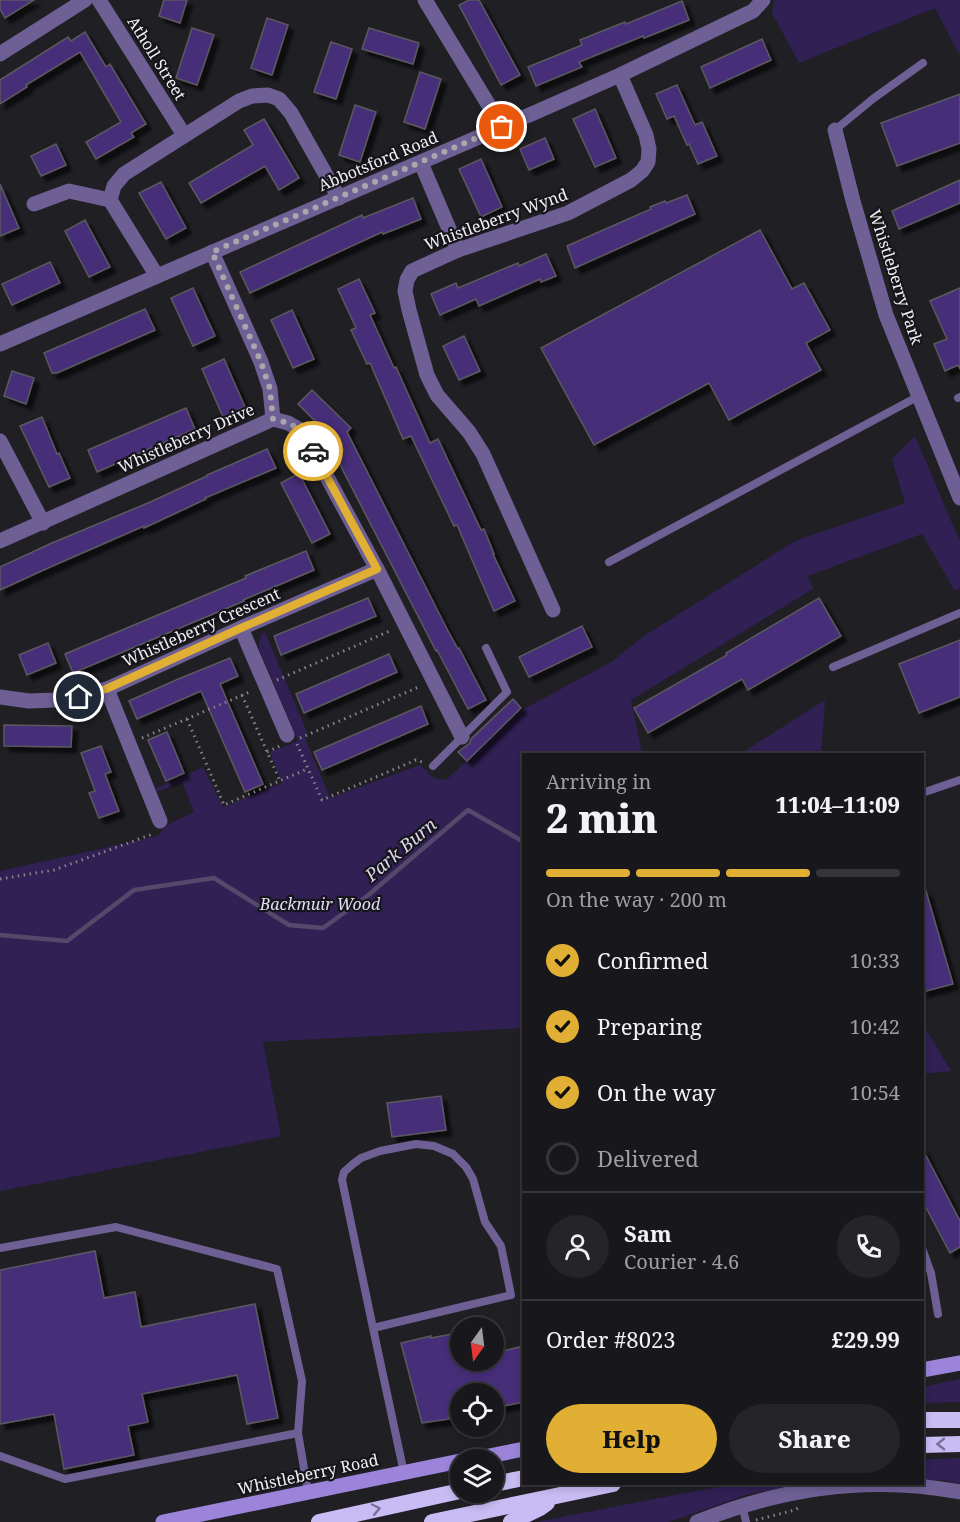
<!DOCTYPE html>
<html lang="en">
<head>
<meta charset="utf-8">
<style>
  :root { --surface:#18171b; --page:#252428; --text:#f1f3f6; --muted:#9f9fa3; --line:#36363a; --accent:#e1af34 }
  body { margin:0; font-family:"Noto Serif",serif; background:var(--page); color:var(--text); height:100vh; display:flex; flex-direction:column; font-size:22px; white-space:nowrap }
  * { box-sizing:border-box; margin:0 }
  p { font-size:20px; color:var(--muted) }
  .icon { flex:none; width:33px; height:33px; fill:none; stroke:currentColor; stroke-width:2; stroke-linecap:round; stroke-linejoin:round }
  .map { position:relative; flex:1; overflow:hidden }
  .side { position:absolute; left:522px; top:753px; width:402px; height:732px; display:flex; flex-direction:column; background:var(--surface); border-radius:0px; box-shadow:0 3px 9px #0003,0 0 0 2px var(--line) }
  .side>* { flex:none }
  .needle { width:39px; rotate:194deg }
  .buttons { position:absolute; left:450px; top:1317px; display:grid; gap:12px }
  .buttons a { display:grid; place-items:center; width:54px; height:54px; border-radius:50%; background:var(--surface); box-shadow:0 3px 9px #0003,0 0 0 2px var(--line); font-size:30px }
  .pin { position:absolute; display:grid; place-items:center; width:51px; height:51px; color:#fff; margin:-26px; border:3px solid #fff; border-radius:50%; box-shadow:0 2px 6px #0007 }
  .courier { position:absolute; display:grid; place-items:center; width:60px; height:60px; margin:-30px; border:4px solid #e1af34; border-radius:50%; background:#fff; color:#222; box-shadow:0 2px 8px #0007 }
  .summary em { font-style:normal; font-weight:800 }
  .summary div { display:flex; flex-direction:column-reverse }
  .summary { display:flex; align-items:center; justify-content:space-between; height:102px; padding:0 24px }
  h1 { font-size:39px; font-weight:800; line-height:45px }
  .bar { display:grid; grid-template-columns:repeat(4,1fr); gap:9px 6px; align-content:center; height:72px; padding:0 24px }
  .bar i { height:8px; border-radius:4px; background:var(--line) }
  .bar .on { background:var(--accent) }
  .bar p { grid-column:span 4 }
  .line { display:flex; align-items:center; gap:15px; padding:0 24px; border-top:2px solid var(--line) }
  .line div { flex:1 }
  .round { display:grid; place-items:center; flex:none; width:63px; height:63px; border-radius:32px; background:var(--page) }
  ol { padding:0 24px; list-style:none }
  li { display:flex; align-items:center; gap:18px; height:66px }
  li p { margin-inline-start:auto }
  li .icon { padding:6px; border-radius:50%; background:var(--accent); color:#111; stroke-width:4 }
  li:last-child { color:var(--muted) }
  li i { width:33px; height:33px; border:3px solid var(--line); border-radius:50% }
  .cta { display:flex; gap:12px; margin-top:auto; padding:12px 24px }
  .cta a { flex:1; height:69px; border-radius:36px; background:var(--accent); color:#111; font-size:24px; font-weight:800; line-height:69px; text-align:center }
  .cta a+a { background:var(--page); color:var(--text) }
  .map>svg:first-child { display:block }
  .green { fill:#302053 }
  .lines { fill:none; stroke-linecap:round; stroke-linejoin:round }
  .stream { stroke:#55486b; stroke-width:4.5 }
  .building { fill:#472e79; stroke:#5b5960; stroke-width:1.5; filter:url(#shadow) }
  .path { stroke:#858489; stroke-width:3; stroke-dasharray:1.5 4.5; stroke-linecap:butt }
  .service { stroke:#6e6095; stroke-width:8 }
  .minor { stroke:#6e6095; stroke-width:15 }
  .tertiary { stroke:#6e6095; stroke-width:15 }
  .secondary { stroke:#9b84d9; stroke-width:15 }
  .trunk { stroke:#c9bbf4; stroke-width:16 }
  .oneway { stroke:#787092 }
  .done { stroke:#a8a7ab; stroke-width:6; stroke-dasharray:0 10.8 }
  .route { stroke:#e1af34; stroke-width:8 }
  .labels { text-anchor:middle; stroke-width:4.5; stroke-linejoin:round; paint-order:stroke }
  .street-label { font-size:16px; fill:#f1f0f4; stroke:#16151b }
  .park-label { font-size:16px; font-style:italic; fill:#e0dcf2; stroke:#16151b }
  .water-label { font-size:18px; font-style:italic; fill:#dcd7ed; stroke:#16151b }
</style>
</head>
<body>
<div class="map">
<svg width="960" height="1522" viewBox="0 0 960 1522">
  <defs>
    <filter id="shadow"><feDropShadow dx="5.5" dy="5.5" stdDeviation="1.5" flood-color="#0009"/></filter>
  </defs>
  <rect width="100%" height="100%" fill="#201f24"/>
  <g class="green">
    <path d="M774 0H960V56L935 8 799 63 772 13Z"/>
    <path d="M915 436 960 542V588L955 591 922 534 808 576 813 589 631 700 642 754H524L523 1028 263 1042 281 1136 0 1191V871L158 836 165 826 194 812 182 782 157 792 155 789 203 767 223 807 282 783 270 752 298 741 259 649V641L262 634 265 632 307 732 305 738 330 798 420 765 434 778 446 780 522 710 611 662 644 636 795 541 905 503 892 459Z"/>
    <path d="M825 700 821 754H740Z"/>
    <path d="M922 1024H923L951 1071 923 1074Z"/>
    <path d="M960 1379V1402L923 1403V1387Z"/>
    <path d="M960 1458V1484L942 1480H923V1461L931 1459Z"/>
    <path d="M740 1484H810L749 1494 669 1522H536L706 1489Z"/>
  </g>
  <g class="lines">
    <path class="stream" d="M0 935 67 941 134 890 214 878 289 925 323 928 366 897 468 810 524 842"/>
  </g>
  <g class="building">
    <path d="M0 0H34L5 18 0 9Z"/>
    <path d="M164 0H187L180 23 159 16Z"/>
    <path d="M469 0H479L520 75 501 85 459 5Z"/>
    <path d="M682 1 689 20 644 38 643 36 579 62 582 67 536 86 528 67 582 45 580 40 625 22 626 24Z"/>
    <path d="M267 18 288 25 272 75 251 68Z"/>
    <path d="M192 28 214 35 197 85 176 78Z"/>
    <path d="M369 28 419 43 413 64 362 49Z"/>
    <path d="M85 32 106 67 110 64 146 124 131 133 134 137 96 159 86 142 121 122 80 52 26 85 27 87 0 104V80L68 37 71 41Z"/>
    <path d="M762 39 771 60 710 88 701 67Z"/>
    <path d="M331 42 352 49 336 99 314 92Z"/>
    <path d="M420 72 441 79 425 129 404 122Z"/>
    <path d="M677 85 695 125 702 122 717 156 698 164 689 144 687 145 674 116 667 119 656 94Z"/>
    <path d="M960 94V143L897 166 881 123Z"/>
    <path d="M355 105 376 112 360 162 339 155Z"/>
    <path d="M595 109 616 158 595 167 573 119Z"/>
    <path d="M264 119 299 178 279 190 265 166 201 203 189 183 253 145 244 130Z"/>
    <path d="M545 138 554 159 529 170 520 149Z"/>
    <path d="M56 144 66 165 41 176 31 156Z"/>
    <path d="M481 159 502 207 481 217 459 169Z"/>
    <path d="M960 180V203L899 229 892 211Z"/>
    <path d="M161 182 186 228 166 239 139 193Z"/>
    <path d="M0 184 19 228 0 236Z"/>
    <path d="M687 195 695 214 575 268 567 246 651 209 650 207 665 201 666 203Z"/>
    <path d="M413 198 421 219 383 234 382 232 250 293 240 272 362 215 363 218Z"/>
    <path d="M85 220 110 267 89 277 65 231Z"/>
    <path d="M760 230 792 289 804 283 830 330 806 343 821 370 729 420 709 383 594 445 541 348Z"/>
    <path d="M546 254 556 276 541 282 540 279 479 306 476 299 440 315 431 294 456 283 458 288 518 263 519 266Z"/>
    <path d="M50 262 60 283 12 305 2 284Z"/>
    <path d="M359 279 375 313 370 315 394 368 396 367 430 443 438 439 481 530 484 529 494 554H493L515 601 494 611 457 525 454 526 411 436 403 439 370 363 367 364 351 330 356 328 338 289Z"/>
    <path d="M193 288 215 336 193 346 171 298Z"/>
    <path d="M960 288V369L958 365 945 371 934 344 947 339 930 301Z"/>
    <path d="M145 309 155 330 57 373H52L44 353Z"/>
    <path d="M292 310 314 359 293 368 271 320Z"/>
    <path d="M464 336 480 371 459 380 443 346Z"/>
    <path d="M224 359 245 407 223 417 202 369Z"/>
    <path d="M12 371 34 378 26 404 4 396Z"/>
    <path d="M312 390 351 428 347 432 448 631 458 649 459 648 486 700 468 709 437 650 436 651 335 455 344 450 298 404Z"/>
    <path d="M186 408 195 429 97 472 88 450Z"/>
    <path d="M42 417 57 454 59 453 70 478 49 487 20 426Z"/>
    <path d="M267 449 276 468 205 498 206 499 144 528V526L48 568 0 590V567L52 543 148 503 207 476V475Z"/>
    <path d="M299 473 330 534 312 543 281 483Z"/>
    <path d="M306 551 314 570 243 600 244 601 73 673 65 654 246 578 245 576Z"/>
    <path d="M368 598 376 616 281 655 274 636Z"/>
    <path d="M819 598 841 636 748 690 742 679 648 733 634 708 727 655 726 653Z"/>
    <path d="M582 626 592 647 529 677 519 657Z"/>
    <path d="M960 640V697L919 713 899 664Z"/>
    <path d="M48 643 56 663 27 675 19 655Z"/>
    <path d="M389 654 397 672 304 713 296 694Z"/>
    <path d="M230 658 238 676 220 684 263 784 245 792 201 691 137 719 129 701 176 680Z"/>
    <path d="M513 699 521 708 467 761 458 752 470 743 471 739Z"/>
    <path d="M421 706 428 724 322 770 314 752Z"/>
    <path d="M4 725 72 726 71 747 4 746Z"/>
    <path d="M167 732 184 773 166 781 148 740Z"/>
    <path d="M101 746 111 772 105 774 119 811 99 818 89 793 95 791 81 753Z"/>
    <path d="M922 891H926L953 984 922 992Z"/>
    <path d="M441 1096 446 1130 392 1137 387 1103Z"/>
    <path d="M922 1148 960 1221V1247L950 1253 922 1200Z"/>
    <path d="M95 1251 104 1298 135 1292 141 1327 255 1304 278 1418 247 1424 237 1375 142 1394 148 1422 128 1426 134 1455 64 1469 54 1414 0 1424V1270Z"/>
    <path d="M458 1333 459 1340H460V1360H494V1353L524 1346V1402L494 1408V1394H460V1414L448 1416 449 1419 422 1423 401 1343 431 1336V1338Z"/>
  </g>
  <g class="lines">
    <g class="path">
      <path d="M277 680 392 630"/>
      <path d="M242 695 280 781"/>
      <path d="M187 719 224 805 307 769"/>
      <path d="M142 738 252 691"/>
      <path d="M300 738 421 686"/>
      <path d="M297 744 322 800 416 760 422 762"/>
      <path d="M267 752 280 746"/>
      <path d="M0 879 54 870 153 834"/>
      <path d="M756 1520 795 1510 798 1508"/>
    </g>
    <g class="service">
      <path d="M835 130 874 98 923 63"/>
      <path d="M958 398 960 397"/>
      <path d="M609 562 919 396"/>
      <path d="M833 667 960 613"/>
      <path d="M433 766 507 692 486 648"/>
      <path d="M922 793 960 780"/>
      <path d="M0 1248 116 1227 277 1269 302 1381 298 1433 308 1492"/>
      <path d="M922 1248 931 1273 938 1314"/>
      <path d="M373 1328 342 1180 344 1172 353 1164 361 1158 380 1151 416 1144 434 1146 453 1154 466 1167 473 1179 485 1222 501 1246 511 1295 373 1328 404 1473"/>
      <path d="M0 1456 65 1479 298 1433"/>
      <path d="M742 1505 746 1522"/>
    </g>
    <g class="minor">
      <path d="M99 0 184 135"/>
      <path d="M425 0 502 127"/>
      <path d="M0 54 85 0"/>
      <path d="M835 130 853 201 886 315 960 498"/>
      <path d="M421 163 458 250"/>
      <path d="M110 200 114 186 124 174 239 101 252 96 268 95 279 99 291 113 339 198"/>
      <path d="M34 204 69 191 110 200 157 276"/>
      <path d="M212 252 261 362 270 389 273 419"/>
      <path d="M0 344 502 127 620 75 753 11 763 0"/>
      <path d="M0 441 43 523"/>
      <path d="M0 541 273 419 288 423 302 431 377 569 462 737"/>
      <path d="M553 610 483 454 469 432 437 395 427 375 409 310 405 291 407 280 412 271 458 250 568 213 631 180 642 171 648 162 649 149 646 135 620 75"/>
      <path d="M241 628 287 735"/>
      <path d="M107 689 160 821"/>
      <path d="M0 697 29 701 56 700 79 697 107 689 241 628 377 569"/>
    </g>
    <path class="tertiary" d="M697 1522C781 1488 871 1475 960 1492"/>
    <g class="secondary">
      <path d="M922 1370 960 1363"/>
      <path d="M469 1460 524 1449"/>
      <path d="M163 1522 460 1461"/>
    </g>
    <g class="trunk">
      <path d="M922 1420H960"/>
      <path d="M922 1445 960 1444"/>
      <path d="M494 1484 524 1478"/>
      <path d="M319 1522 460 1491"/>
      <path d="M432 1522 613 1484"/>
      <path d="M511 1522 540 1508 547 1503"/>
    </g>
  </g>
  <defs><path id="oneway-chevron" d="M-2-3.5L2.5 0L-2 3.5" fill="none" stroke-width="1.6" stroke-linecap="round" stroke-linejoin="round" transform="scale(1.5)"/></defs>
  <g class="oneway">
    <use href="#oneway-chevron" transform="translate(941 1444) rotate(179)"/>
    <use href="#oneway-chevron" transform="translate(376 1509) rotate(-12)"/>
  </g>
  <g class="lines">
    <path class="done" d="M313 451C301 429 298 425 273 419L270 389 261 362 212 252 502 127"/>
    <path class="route" d="M79 697 106 689 241 628 377 569 313 451"/>
  </g>
  <g class="labels">
    <g class="street-label">
      <text transform="translate(157 58) rotate(58)" y="6">Atholl Street</text>
      <text transform="translate(378 161) rotate(-23)" y="6">Abbotsford Road</text>
      <text transform="translate(496 219) rotate(-20)" y="6">Whistleberry Wynd</text>
      <text transform="translate(896 277) rotate(72)" y="6">Whistleberry Park</text>
      <text transform="translate(186 438) rotate(-24)" y="6">Whistleberry Drive</text>
      <text transform="translate(201 627) rotate(-24)" y="6">Whistleberry Crescent</text>
      <text transform="translate(308 1474) rotate(-12)" y="6">Whistleberry Road</text>
    </g>
    <g class="park-label">
      <text x="320" y="910">Backmuir Wood</text>
    </g>
    <g class="water-label">
      <text transform="translate(401 850) rotate(-40)" y="6">Park Burn</text>
    </g>
  </g>
</svg>
<div class="buttons">
<a><svg class="needle" viewBox="-14 -14 28 28"><path d="M0-13l5 13h-10z" fill="#e53935"/><path d="M0 13l5-13h-10z" fill="#9f9fa3"/></svg></a>
<a><svg class="icon" aria-label="locate" viewBox="0 0 24 24"><circle cx="12" cy="12" r="6"/><path d="M12 2v4M12 18v4M2 12h4M18 12h4"/></svg></a>
<a><svg class="icon" aria-label="layers" viewBox="0 0 24 24"><path d="M12 4l9 5-9 5-9-5zM3 14l9 5 9-5"/></svg></a>
</div>
<div class="pin" style="left:502px;top:127px;background:#ea580c"><svg class="icon" aria-label="bag" viewBox="0 0 24 24"><path d="M5 8h14l-1 12H6zM9 8a3 3 0 0 1 6 0"/></svg></div>
<div class="pin" style="left:79px;top:697px;background:#1f2937"><svg class="icon" aria-label="home" viewBox="0 0 24 24"><path d="M3 11l9-7 9 7M6 9v11h12V9"/></svg></div>
<div class="courier" style="left:313px;top:451px"><svg class="icon" aria-label="car" viewBox="0 0 24 24"><path d="M5 17H2v-5l4-1 3-4h7l3 4 3 1v5h-3M9 17h6M6 11h13"/><circle cx="7" cy="17" r="2"/><circle cx="17" cy="17" r="2"/></svg></div>
<section class="side">
<div class="summary"><div><h1>2 min</h1><p>Arriving in</p></div><em>11:04–11:09</em></div>
<div class="bar"><i class="on"></i><i class="on"></i><i class="on"></i><i></i><p>On the way · 200 m</p></div>
<ol>
<li><svg class="icon" aria-label="check" viewBox="0 0 24 24"><path d="M5 12l5 5 9-10"/></svg>Confirmed<p>10:33</p></li>
<li><svg class="icon" aria-label="check" viewBox="0 0 24 24"><path d="M5 12l5 5 9-10"/></svg>Preparing<p>10:42</p></li>
<li><svg class="icon" aria-label="check" viewBox="0 0 24 24"><path d="M5 12l5 5 9-10"/></svg>On the way<p>10:54</p></li>
<li><i></i>Delivered</li>
</ol>
<div class="line" style="height:108px"><a class="round"><svg class="icon" aria-label="person" viewBox="0 0 24 24"><circle cx="12" cy="8" r="4"/><path d="M4 21q1-7 8-7t8 7"/></svg></a><div><b>Sam</b><p>Courier · 4.6</p></div><a class="round"><svg class="icon" aria-label="phone" viewBox="0 0 24 24"><path d="M5 4h4l2 5-3 2q2 4 5 5l2-3 5 2v4C11 20 4 13 5 4z"/></svg></a></div>
<div class="line" style="height:78px"><div>Order #8023</div><b>£29.99</b></div>
<div class="cta"><a>Help</a><a>Share</a></div>
</section>
</div>
</body>
</html>
